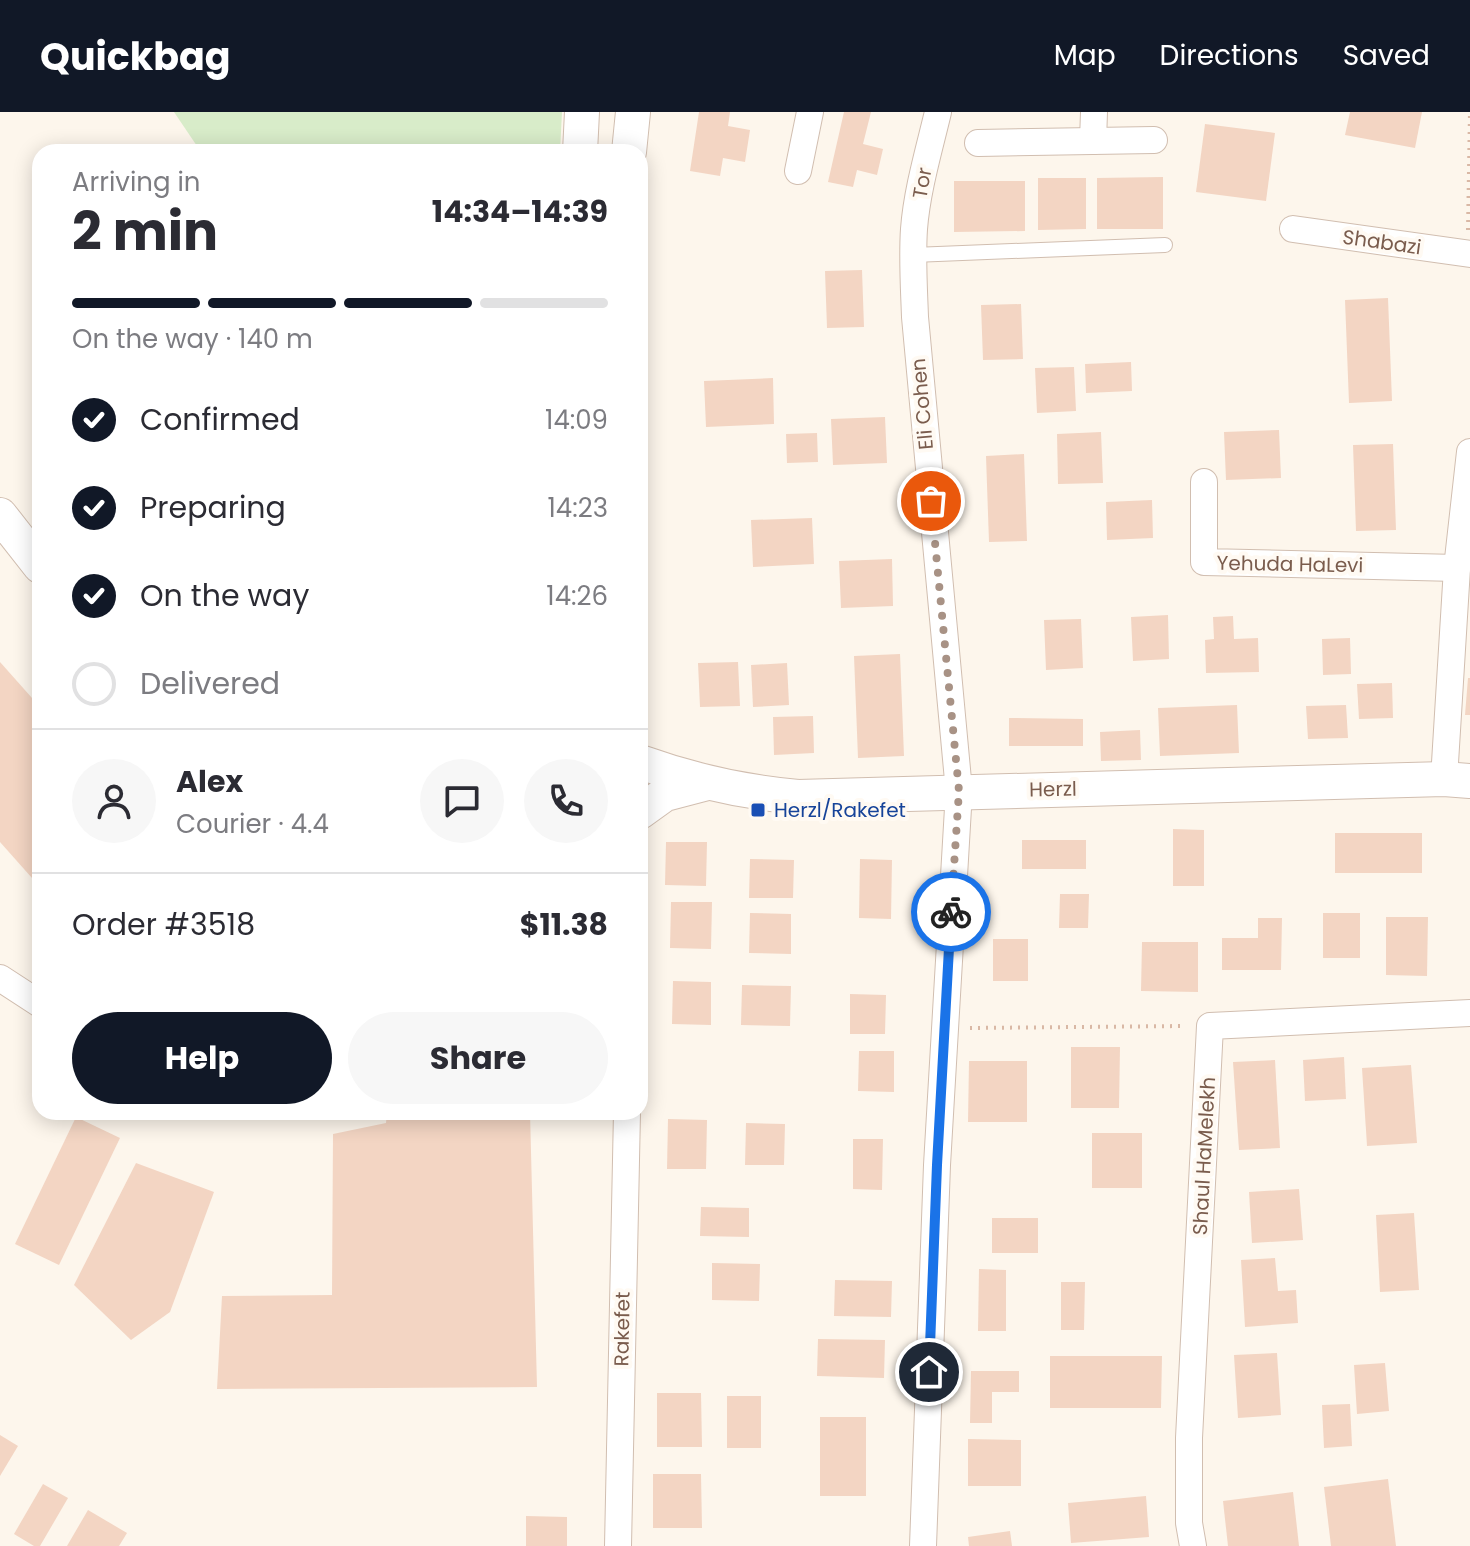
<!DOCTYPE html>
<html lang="en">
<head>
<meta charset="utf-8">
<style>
  :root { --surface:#fff; --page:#f7f7f7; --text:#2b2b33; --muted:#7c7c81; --line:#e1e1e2; --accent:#111827 }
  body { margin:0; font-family:Poppins,sans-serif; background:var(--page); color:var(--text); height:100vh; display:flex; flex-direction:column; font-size:30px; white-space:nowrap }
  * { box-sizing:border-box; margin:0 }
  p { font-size:26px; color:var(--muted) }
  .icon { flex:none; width:44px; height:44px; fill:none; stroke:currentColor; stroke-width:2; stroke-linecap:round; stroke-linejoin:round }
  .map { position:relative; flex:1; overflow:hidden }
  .details { position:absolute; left:32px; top:32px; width:616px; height:976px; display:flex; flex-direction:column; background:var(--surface); border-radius:24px; box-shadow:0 4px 20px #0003 }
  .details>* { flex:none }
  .pin { position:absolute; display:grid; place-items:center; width:68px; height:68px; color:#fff; margin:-34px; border:4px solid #fff; border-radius:50%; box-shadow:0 2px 8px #0007 }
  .courier { position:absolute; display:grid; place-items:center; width:80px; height:80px; margin:-40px; border:6px solid #1a73e8; border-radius:50%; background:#fff; color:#222; box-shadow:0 2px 10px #0007 }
  .overview em { font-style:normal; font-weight:700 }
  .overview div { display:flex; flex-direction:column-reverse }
  .overview { display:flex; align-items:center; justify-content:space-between; height:136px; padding:0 40px }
  h1 { font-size:52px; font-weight:700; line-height:60px }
  .bar { display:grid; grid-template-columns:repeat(4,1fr); gap:12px 8px; align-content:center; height:96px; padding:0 40px }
  .bar i { height:10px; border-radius:6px; background:var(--line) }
  .bar .on { background:var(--accent) }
  .bar p { grid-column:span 4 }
  .line { display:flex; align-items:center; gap:20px; padding:0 40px; border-top:2px solid var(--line) }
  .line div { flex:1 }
  .round { display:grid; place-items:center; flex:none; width:84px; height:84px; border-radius:42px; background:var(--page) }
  ol { padding:0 40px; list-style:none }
  li { display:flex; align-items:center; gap:24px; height:88px }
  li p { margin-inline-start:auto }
  li .icon { padding:8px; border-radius:50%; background:var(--accent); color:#fff; stroke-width:4 }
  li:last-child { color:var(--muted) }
  li i { width:44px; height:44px; border:4px solid var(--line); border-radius:50% }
  .action { display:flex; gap:16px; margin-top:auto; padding:16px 40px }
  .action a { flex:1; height:92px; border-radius:48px; background:var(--accent); color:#fff; font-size:32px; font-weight:700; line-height:92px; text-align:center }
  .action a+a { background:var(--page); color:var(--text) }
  header { display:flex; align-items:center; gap:48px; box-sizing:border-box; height:112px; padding:0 40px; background:var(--accent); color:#fff }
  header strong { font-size:38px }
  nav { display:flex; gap:44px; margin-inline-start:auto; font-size:28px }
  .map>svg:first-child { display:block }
  .green { fill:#d8ecc9 }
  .building { fill:#f3d5c3 }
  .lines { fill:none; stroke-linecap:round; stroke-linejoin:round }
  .service-casing { stroke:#d1beb0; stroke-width:16 }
  .minor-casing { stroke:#d1beb0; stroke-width:28 }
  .tertiary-casing { stroke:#d1beb0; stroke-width:36 }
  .path { stroke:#d9b8a5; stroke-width:4; stroke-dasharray:2 6; stroke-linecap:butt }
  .service { stroke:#fff; stroke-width:14 }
  .minor { stroke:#fff; stroke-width:26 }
  .tertiary { stroke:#fff; stroke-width:34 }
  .done { stroke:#a89285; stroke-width:8; stroke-dasharray:0 14.4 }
  .route { stroke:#1a73e8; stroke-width:10 }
  .transit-dot { fill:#1a4fb4; stroke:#fffaf3; stroke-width:3 }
  .labels { text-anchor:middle; stroke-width:8; stroke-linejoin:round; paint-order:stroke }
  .street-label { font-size:20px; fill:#7a5c4d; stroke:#fffaf3 }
  .transit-label { font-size:20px; fill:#164399; stroke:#fffaf3; text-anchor:start }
</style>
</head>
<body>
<header>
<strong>Quickbag</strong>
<nav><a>Map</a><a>Directions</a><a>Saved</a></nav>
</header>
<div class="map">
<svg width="1470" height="1434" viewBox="0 0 1470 1434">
  <rect width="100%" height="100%" fill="#fdf6ec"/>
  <path class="green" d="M174 0H562L560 40H201Z"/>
  <g class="building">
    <path d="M699 0H730L728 14 750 18 745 50 723 46 720 64 690 59Z"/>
    <path d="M844 0H871L863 32 883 37 877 63 857 58 853 75 828 70Z"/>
    <path d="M1350 0H1422L1415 36 1345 23Z"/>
    <path d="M1205 12 1275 21 1266 89 1196 80Z"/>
    <path d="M1163 65V117H1097V66Z"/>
    <path d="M1038 66H1086V117L1038 118Z"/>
    <path d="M954 69H1025V119L954 120Z"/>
    <path d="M862 158 864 215 827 216 825 159Z"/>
    <path d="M1388 186 1392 289 1349 291 1345 188Z"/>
    <path d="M1021 192 1023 247 983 248 981 193Z"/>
    <path d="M1131 250 1132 279 1086 281 1085 252Z"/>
    <path d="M1074 255 1076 299 1037 301 1035 256Z"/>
    <path d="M773 266 774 312 706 315 704 269Z"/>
    <path d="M885 305 887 351 833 353 831 307Z"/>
    <path d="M1279 318 1281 366 1226 368 1224 320Z"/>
    <path d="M1101 320 1103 371 1058 372 1057 322Z"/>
    <path d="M817 321 818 350 787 351 786 322Z"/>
    <path d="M1393 332 1396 418 1356 419 1353 333Z"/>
    <path d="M1024 342 1027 429 989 430 986 344Z"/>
    <path d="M1152 388 1153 426 1107 428 1106 390Z"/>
    <path d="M812 406 814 452 753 455 751 408Z"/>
    <path d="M892 447 893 494 841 496 839 449Z"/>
    <path d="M1168 503 1169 547 1133 549 1131 505Z"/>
    <path d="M1233 504 1234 527 1258 526 1259 560 1206 561 1205 528 1214 527 1213 505Z"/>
    <path d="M1081 507 1083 556 1046 558 1044 508Z"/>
    <path d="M1350 526 1351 562 1323 563 1322 527Z"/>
    <path d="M900 542 904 644 858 646 854 544Z"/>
    <path d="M0 550 40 595V775L0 730Z"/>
    <path d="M738 550 740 594 700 595 698 551Z"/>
    <path d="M787 551 789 593 753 595 751 553Z"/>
    <path d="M1468 566H1470V603H1465Z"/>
    <path d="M1392 571 1393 606 1359 607 1357 572Z"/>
    <path d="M1237 593 1239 641 1160 644 1158 596Z"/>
    <path d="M1346 593 1348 626 1308 627 1306 594Z"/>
    <path d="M813 604 814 641 774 643 773 605Z"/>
    <path d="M1009 606 1083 607V634H1009Z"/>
    <path d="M1140 618 1141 648 1101 649 1100 620Z"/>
    <path d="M1173 717 1204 718V774H1173Z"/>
    <rect x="1335" y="721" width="87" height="40"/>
    <rect x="1022" y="728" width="64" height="29"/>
    <path d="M666 730H707L706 774 665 773Z"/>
    <path d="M750 747 794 748 793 786H749Z"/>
    <path d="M860 747 892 748 891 807 859 806Z"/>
    <path d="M1060 782H1089L1088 816H1059Z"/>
    <path d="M671 790H712L711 837 670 836Z"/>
    <path d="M750 801 791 802V842L749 841Z"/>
    <rect x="1323" y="801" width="37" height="45"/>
    <path d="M1386 805H1428L1427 864 1386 863Z"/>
    <path d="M1258 806H1282L1281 858H1222V826H1258Z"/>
    <rect x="993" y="827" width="35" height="42"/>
    <path d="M1142 830H1198V880L1141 879Z"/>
    <path d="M673 869 711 870V913L672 912Z"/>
    <path d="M742 873 791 874 790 914 741 913Z"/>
    <path d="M850 882 886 883 885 922H850Z"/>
    <path d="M1071 935H1120L1119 996H1071Z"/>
    <path d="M859 939H894V980L858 979Z"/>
    <path d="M1344 945 1346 987 1305 989 1303 948Z"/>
    <path d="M1275 948 1280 1036 1239 1038 1233 950Z"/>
    <path d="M969 949H1027V1010H968Z"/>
    <path d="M1411 953 1417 1031 1367 1034 1362 956Z"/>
    <path d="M387 1000H530L537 1275 217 1277 222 1184 332 1183 333 1022 386 1011Z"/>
    <path d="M76 1005 120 1026 59 1153 15 1132Z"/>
    <path d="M668 1007 707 1008 706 1057H667Z"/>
    <path d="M746 1011 785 1012 784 1053H745Z"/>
    <rect x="1092" y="1021" width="50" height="55"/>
    <path d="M853 1027H883L882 1078 853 1077Z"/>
    <path d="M136 1051 214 1080 170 1200 131 1228 74 1173Z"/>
    <path d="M1299 1077 1303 1128 1252 1131 1249 1080Z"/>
    <path d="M701 1095 749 1096V1125L700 1124Z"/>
    <path d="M1414 1101 1419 1178 1380 1180 1376 1103Z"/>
    <rect x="992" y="1106" width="46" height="35"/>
    <path d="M1275 1146 1278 1179 1296 1178 1298 1211 1245 1215 1241 1148Z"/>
    <path d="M712 1151 760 1152 759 1189 712 1188Z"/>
    <path d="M979 1157 1006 1158V1219H978Z"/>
    <path d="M835 1168 892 1169 891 1205 834 1204Z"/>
    <path d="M1061 1170H1085L1084 1218H1061Z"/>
    <path d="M818 1227 885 1228 884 1266 817 1264Z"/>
    <path d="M1277 1241 1281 1303 1238 1306 1234 1243Z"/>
    <path d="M1050 1244H1162L1161 1296H1050Z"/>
    <path d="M1385 1251 1389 1299 1357 1302 1354 1253Z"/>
    <path d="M971 1259H1019V1280H992V1311H970Z"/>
    <path d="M657 1281H701L702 1335H657Z"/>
    <rect x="727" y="1284" width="34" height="52"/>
    <path d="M1350 1292 1352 1334 1324 1336 1322 1293Z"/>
    <rect x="820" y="1305" width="46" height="79"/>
    <path d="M0 1323 18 1334 0 1364Z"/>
    <path d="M968 1327 1021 1328V1374H968Z"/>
    <path d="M653 1362H701L702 1416H653Z"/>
    <path d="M1388 1367 1396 1434H1331L1324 1375Z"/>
    <path d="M43 1372 68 1386 40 1434H34L14 1422Z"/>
    <path d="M1293 1380 1299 1434H1228L1223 1389Z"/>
    <path d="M1146 1384 1149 1425 1071 1431 1068 1391Z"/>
    <path d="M88 1398 127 1421 119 1434H67Z"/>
    <path d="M526 1404 567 1405V1434H526Z"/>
    <path d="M1010 1419 1012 1434H969L968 1425Z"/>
  </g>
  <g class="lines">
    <defs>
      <path id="service" d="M913 143 1165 133"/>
      <g id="minor">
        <path d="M1093 29 1094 0"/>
        <path d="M978 31 1154 28"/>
        <path d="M798 59 810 0"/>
        <path d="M1293 117 1470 142"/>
        <path d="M1204 370V450L1457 456"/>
        <path d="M1444 667 1457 456 1470 340"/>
        <path d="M0 866 40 892"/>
        <path d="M618 1434 627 1000"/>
        <path d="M923 1434 937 1053 959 679 915 205C914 176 912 147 914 117 917 78 929 38 938 0"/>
        <path d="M1193 1434 1189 1411V1326L1210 914 1470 901"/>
      </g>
      <g id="tertiary">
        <path d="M580 40 582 0"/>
        <path d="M629 40 633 0"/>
        <path d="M0 403 40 454"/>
        <path d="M640 650C693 669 741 680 798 685L1444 667 1470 669"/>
        <path d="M640 700 665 682 707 671"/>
      </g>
    </defs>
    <use href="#service" class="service-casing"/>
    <use href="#minor" class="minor-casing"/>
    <use href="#tertiary" class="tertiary-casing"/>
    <g class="path">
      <path d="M640 79 641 62"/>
      <path d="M1468 118 1470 0"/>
      <path d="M970 916 1185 914"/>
    </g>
    <use href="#service" class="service"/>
    <use href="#minor" class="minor"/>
    <use href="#tertiary" class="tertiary"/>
  </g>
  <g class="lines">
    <path class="done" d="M931 389 959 679 951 800"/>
    <path class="route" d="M929 1260 937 1053 951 800"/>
  </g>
  <rect class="transit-dot" x="750" y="690" width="16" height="16" rx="4"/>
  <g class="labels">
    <g class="street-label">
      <text transform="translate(922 71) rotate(-80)" y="7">Tor</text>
      <text transform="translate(1382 130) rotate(8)" y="7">Shabazi</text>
      <text transform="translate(922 292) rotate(-95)" y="7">Eli Cohen</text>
      <text transform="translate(1290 452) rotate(1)" y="7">Yehuda HaLevi</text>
      <text transform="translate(1053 677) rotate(-1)" y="7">Herzl</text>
      <text transform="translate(1204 1044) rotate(-87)" y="7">Shaul HaMelekh</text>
      <text transform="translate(622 1217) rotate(-89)" y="7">Rakefet</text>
    </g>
    <g class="transit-label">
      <text x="774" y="705">Herzl/Rakefet</text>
    </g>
  </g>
</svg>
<div class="pin" style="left:931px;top:389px;background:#ea580c"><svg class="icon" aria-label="bag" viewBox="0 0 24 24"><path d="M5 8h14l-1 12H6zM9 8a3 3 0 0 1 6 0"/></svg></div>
<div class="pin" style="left:929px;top:1260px;background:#1f2937"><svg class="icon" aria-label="home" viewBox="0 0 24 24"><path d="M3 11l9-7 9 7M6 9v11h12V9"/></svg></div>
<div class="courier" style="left:951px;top:800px"><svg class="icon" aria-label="bike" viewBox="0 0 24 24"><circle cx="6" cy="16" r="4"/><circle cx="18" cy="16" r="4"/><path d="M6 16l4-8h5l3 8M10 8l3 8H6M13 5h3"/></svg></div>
<section class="details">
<div class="overview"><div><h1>2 min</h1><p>Arriving in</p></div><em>14:34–14:39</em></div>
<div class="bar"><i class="on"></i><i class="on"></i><i class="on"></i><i></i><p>On the way · 140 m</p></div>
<ol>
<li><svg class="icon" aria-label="check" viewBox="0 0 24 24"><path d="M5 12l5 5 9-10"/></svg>Confirmed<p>14:09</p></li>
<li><svg class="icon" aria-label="check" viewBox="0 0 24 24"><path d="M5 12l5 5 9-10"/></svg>Preparing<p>14:23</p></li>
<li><svg class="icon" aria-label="check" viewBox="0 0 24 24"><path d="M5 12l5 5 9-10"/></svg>On the way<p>14:26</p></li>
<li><i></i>Delivered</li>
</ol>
<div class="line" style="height:144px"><a class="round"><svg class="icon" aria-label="person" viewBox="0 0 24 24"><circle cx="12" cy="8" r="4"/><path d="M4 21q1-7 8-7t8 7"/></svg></a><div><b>Alex</b><p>Courier · 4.4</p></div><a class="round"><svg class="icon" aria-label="chat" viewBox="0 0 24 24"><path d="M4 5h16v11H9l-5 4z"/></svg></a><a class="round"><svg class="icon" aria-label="phone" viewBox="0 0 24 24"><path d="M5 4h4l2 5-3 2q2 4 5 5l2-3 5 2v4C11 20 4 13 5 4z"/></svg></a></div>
<div class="line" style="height:104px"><div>Order #3518</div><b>$11.38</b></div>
<div class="action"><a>Help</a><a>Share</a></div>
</section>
</div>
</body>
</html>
